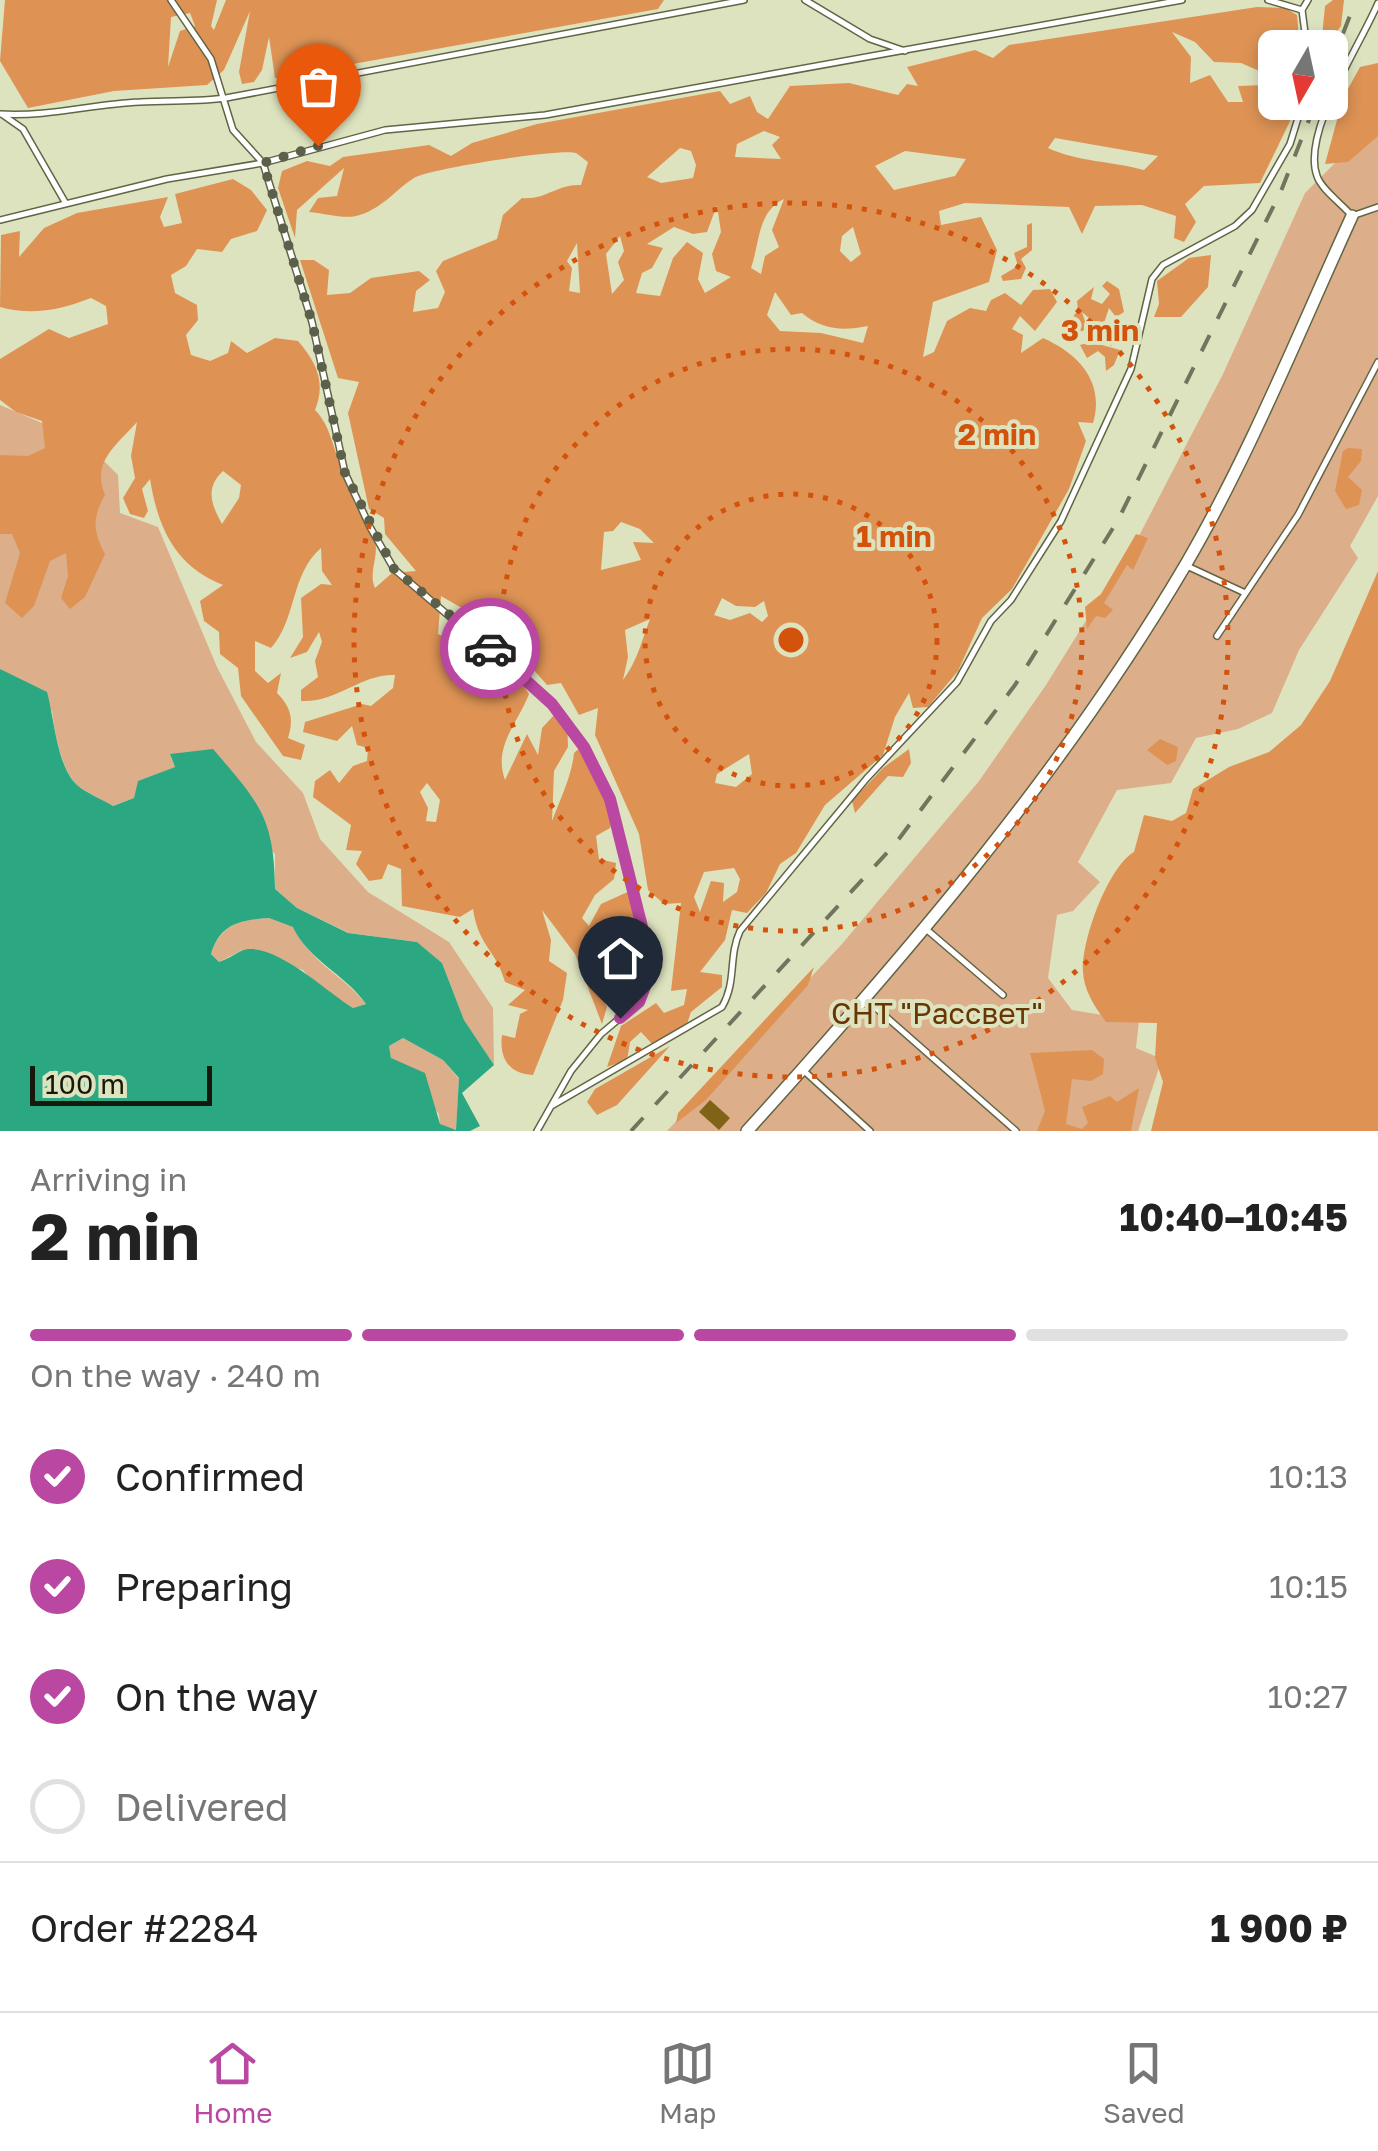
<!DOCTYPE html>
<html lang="en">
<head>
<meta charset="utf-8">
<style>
  :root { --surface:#fff; --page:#f6f6f6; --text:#222; --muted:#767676; --line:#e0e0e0; --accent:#ba48a2 }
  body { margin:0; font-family:"Golos Text",sans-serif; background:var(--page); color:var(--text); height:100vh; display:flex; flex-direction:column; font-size:38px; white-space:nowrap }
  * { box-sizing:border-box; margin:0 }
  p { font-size:32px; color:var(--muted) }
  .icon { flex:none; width:55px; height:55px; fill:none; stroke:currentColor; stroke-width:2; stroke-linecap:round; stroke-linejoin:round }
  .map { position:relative; height:1131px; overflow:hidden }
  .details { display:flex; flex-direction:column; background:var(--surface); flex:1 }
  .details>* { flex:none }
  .needle { width:65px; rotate:189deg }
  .controls { position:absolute; left:1258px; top:30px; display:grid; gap:20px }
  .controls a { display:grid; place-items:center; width:90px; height:90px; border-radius:15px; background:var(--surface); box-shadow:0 5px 15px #0003; font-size:50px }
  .scale { position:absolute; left:30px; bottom:25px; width:182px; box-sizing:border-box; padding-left:10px; border:5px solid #16180b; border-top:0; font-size:28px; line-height:35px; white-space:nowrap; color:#16180b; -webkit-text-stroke:8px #dee3bf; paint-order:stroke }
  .pin { position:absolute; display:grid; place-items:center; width:85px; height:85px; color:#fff; margin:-102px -42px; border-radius:50% 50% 50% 0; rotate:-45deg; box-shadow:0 0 10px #0007 }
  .pin .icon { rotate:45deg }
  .courier { position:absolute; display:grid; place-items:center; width:100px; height:100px; margin:-50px; border:8px solid #ba48a2; border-radius:50%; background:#fff; color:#222; box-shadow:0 2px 12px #0007 }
  .summary em { font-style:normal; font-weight:700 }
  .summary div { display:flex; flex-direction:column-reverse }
  .summary { display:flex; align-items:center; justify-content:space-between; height:170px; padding:0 30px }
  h1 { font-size:65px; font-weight:700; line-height:75px }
  .bar { display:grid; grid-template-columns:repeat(4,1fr); gap:15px 10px; align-content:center; height:120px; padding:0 30px }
  .bar i { height:12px; border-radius:8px; background:var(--line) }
  .bar .current { background:var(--accent) }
  .bar p { grid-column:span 4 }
  .line { display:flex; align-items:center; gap:25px; padding:0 30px; border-top:2px solid var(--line) }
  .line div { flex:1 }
  ol { padding:0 30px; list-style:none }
  li { display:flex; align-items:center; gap:30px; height:110px }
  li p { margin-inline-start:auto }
  li .icon { padding:10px; border-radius:50%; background:var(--accent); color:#fff; stroke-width:4 }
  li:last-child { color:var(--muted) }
  li i { width:55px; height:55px; border:5px solid var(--line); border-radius:50% }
  .menu { display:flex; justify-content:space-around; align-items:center; height:140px; border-top:2px solid var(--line); background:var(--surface); font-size:28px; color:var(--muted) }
  .menu a { display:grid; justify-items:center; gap:5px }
  .menu .current { color:var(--accent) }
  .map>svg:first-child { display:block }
  .green { fill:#ddae8a }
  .forest { fill:#de9355; fill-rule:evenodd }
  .water { fill:#2ba782; fill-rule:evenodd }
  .building { fill:#806317 }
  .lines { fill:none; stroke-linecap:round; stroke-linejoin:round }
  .service-casing { stroke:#616545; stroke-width:8 }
  .minor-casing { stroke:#616545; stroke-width:14 }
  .service { stroke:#fff; stroke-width:5 }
  .minor { stroke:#fff; stroke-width:11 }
  .rail { stroke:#72755e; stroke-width:4; stroke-dasharray:18 18; stroke-linecap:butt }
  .done { stroke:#5c5f4a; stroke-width:10; stroke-dasharray:0 18 }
  .route { stroke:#ba48a2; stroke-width:12 }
  .ring { fill:none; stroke:#d3520c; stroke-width:5; stroke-dasharray:5 10 }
  .labels { text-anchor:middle; stroke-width:8; stroke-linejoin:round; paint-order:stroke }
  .park-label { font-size:30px; fill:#673603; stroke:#dee3bf }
  .centre { fill:#d3520c; stroke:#dee3bf; stroke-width:5 }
  .ring-label { font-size:30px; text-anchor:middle; font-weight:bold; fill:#d3520c; stroke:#dee3bf; stroke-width:8; stroke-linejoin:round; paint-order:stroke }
</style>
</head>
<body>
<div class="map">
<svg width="1378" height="1131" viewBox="0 0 1378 1131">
  <rect width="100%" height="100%" fill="#dee3bf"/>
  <g class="green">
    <path d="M1378 134V496L1350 546 1358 558 1299 650 1272 713 1238 729 1196 738 1171 783 1117 790 1078 862 1100 882 1073 911 1057 915 1048 978 1072 1010 1139 1021 1136 1048 1162 1059 1138 1131H667L842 944 979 781 1046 685 1141 532 1223 374 1305 193 1347 151Z"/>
    <path d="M0 405 84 441 118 475 120 513 158 527 217 667 256 742 303 793 320 839 368 892 449 942 493 1008 494 1065 464 1020 442 963 417 942 349 933 297 908 275 889V854L170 755 175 767 139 781 134 798 112 806C102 799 87 793 77 785 62 772 54 730 52 711L0 669Z"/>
    <path d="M269 918 294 927C306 959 345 977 366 1004L353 1008 317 987 303 970 242 950 219 962 211 954C221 924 239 920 269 918Z"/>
    <path d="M403 1038 443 1060 459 1079 456 1130 440 1125 439 1114 391 1058 389 1046Z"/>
  </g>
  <g class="forest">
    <path d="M5 0H217L211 26 214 30 226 0H664L658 9 275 78 269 37 262 70 254 82 242 84 239 72 250 11 224 70 207 85 114 91 28 108 0 61ZM190 13 195 26 180 31 168 67 171 17Z"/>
    <path d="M1333 0H1344L1341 26 1326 47H1321L1325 6Z"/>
    <path d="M1257 7 1285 8 1297 15 1300 47 1275 48V102L1289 103 1292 117 1260 183 1204 186 1185 204 1196 222 1184 242 1174 238 1176 216 1142 205 1095 206 1082 234 1069 207 965 203 939 211 941 225 981 217 997 250 989 282 933 302 923 357 934 352 947 321 970 308 986 311 991 300 1005 293 1021 305 1033 290 1050 289 1057 302 1035 331 1020 316 1012 329 1023 335 1021 353 1043 338C1079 354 1105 382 1093 423L1078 422 1086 441 1069 489 1012 589 982 618 958 671 928 707 913 708 909 693 895 717 883 755 825 805 796 853 780 864 766 893 747 913 732 910 725 940 700 972 722 975V987L691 1012 686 1027 654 1046 641 1032 630 1042 627 1060 607 1067 621 1026 656 1003 664 1013 684 1005 687 989 671 991 681 903 664 904 648 890 639 834 595 735 598 708 579 715 561 683 547 685 533 669 530 653 517 661 498 651 496 624 485 602 467 611 441 596 438 634 451 640 463 632 487 678 498 670 504 681 515 671 529 694C517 725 493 746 505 780L527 734 538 755 542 728 556 713 567 717 568 747 554 771 552 821C560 800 572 775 574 753L585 743C601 765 619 801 610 828L596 836 599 859 616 863 614 879 595 895 582 918 589 926 601 904 632 890 647 959 641 982 622 994 606 977 597 988 607 1007 602 1024 575 954 542 910 551 940 549 961 567 973 563 1000 533 1075C509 1074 499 1058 502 1035L515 1038 520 1014 528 1010 508 1005 525 990 505 982C496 949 479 948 473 909L460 917 402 906 401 869 388 864 382 879 369 881 356 864 362 851 346 850 351 825 313 797 315 781 330 770 339 783 353 766 367 761 368 748 357 745 352 726 337 741 303 732 305 722 362 704 371 706 393 688 395 675C360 674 337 703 301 701V690L318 677 315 661 322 642 319 632 307 652 290 658 303 637 301 598 321 584 332 585 322 571 321 548C290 575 297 619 271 648L255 641V671L268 683 281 673 277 693C291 707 294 719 288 738L305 745 301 760 283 756 241 696 238 668 220 654 219 632 204 621 200 601 223 585C175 566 158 528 150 479L142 489 148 511 144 518 130 514 123 498 135 478 131 456 137 422C116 446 91 462 105 495 92 518 93 531 105 554L85 597 70 609 61 598 68 576 66 553 50 561 34 606 22 618 5 603 20 553 12 534H0V455L28 456 45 448 42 421 16 412 0 400V359L49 329 69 338 108 324 106 306 91 298C60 310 32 316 0 307L1 235 20 231 19 257 44 228 77 213 168 197 160 217 164 227 182 223 175 194 233 179 251 190 267 210 257 231 231 239 222 252 197 249 186 266 171 275 175 293 197 305 198 320 186 335 191 355 210 361 228 353 231 341 247 353 275 338 298 341C317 363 326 383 315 410 335 430 332 460 351 480 347 506 370 520 375 540 379 558 368 572 375 588L392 573 416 571 385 534 384 518 369 509 348 413 359 382 338 378 300 260H314L329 270 327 295 350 293 371 278 419 271 430 280 416 291 413 312 438 308 445 292 436 271 443 261 497 239 503 215 522 198C546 200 557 184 581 185L588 162C586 161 578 154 576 153 561 148 427 169 414 178 394 191 381 210 356 216 343 219 323 213 309 212L318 198 337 196 344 168 297 210 295 238 278 188 282 171 307 161 330 166 343 157 429 145 451 156 472 143 537 124 720 91 730 104 750 96 757 112 768 119 790 86 849 83 898 95 907 84 918 86 907 67 975 50 993 58 1009 45ZM1172 32 1195 42 1214 62 1241 63 1264 73 1265 85 1238 86 1243 102H1228L1210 75 1190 83 1191 57ZM764 131 780 137 772 145 781 159 735 157 737 144ZM1055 138 1158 156 1144 170C1111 161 1078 162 1048 148ZM680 148 691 151 696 165 693 178 661 183 647 177ZM905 151 966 159 955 176 894 190 875 166ZM784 199 772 230 779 247 765 256 761 274 751 268C760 243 757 212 784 199ZM717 205 721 232 712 254 716 271 731 277 705 293 698 279 703 253 687 242 673 258 660 296 636 293 642 273 652 268 663 248 647 244 674 227 693 234 707 232ZM853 227 861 254 851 262 840 251 842 236ZM620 236 624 251 618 262 624 280 612 294 606 254ZM577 243 580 293 569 291 572 268 567 261ZM775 292 791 315 802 313C822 330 843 331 868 326L863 343 821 333 780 331 767 315ZM223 471 241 485 239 498 222 524C211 504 205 488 223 471ZM621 522 640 529 654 543 633 542 641 560 601 570 604 532 613 531ZM722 598 736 606 755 607 764 601 768 616 762 622 750 613 730 620 714 615ZM650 619C641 642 638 660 623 680L628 657 625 630ZM749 754 752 774 736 787 715 783 717 774ZM427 783 440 800 436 822 426 821 428 808 420 792ZM734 868 740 879 737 892 723 902 724 883 711 881 700 912 694 897 704 872Z"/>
    <path d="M1378 63V136L1348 162 1325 164 1343 98 1360 67Z"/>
    <path d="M1032 223V250L1021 259 1026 268 1021 279 1003 281 1001 276 1018 266 1014 253 1027 247V225Z"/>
    <path d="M1211 255 1208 287 1181 317H1154L1159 304 1157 281 1189 258Z"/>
    <path d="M1107 281 1119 289 1124 312 1116 317 1109 308 1102 329 1082 312 1087 328 1078 334 1069 322 1078 310 1077 301 1094 287 1091 299 1102 304 1110 294 1102 286Z"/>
    <path d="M1091 342 1120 350 1114 365 1106 371 1105 357 1098 351 1087 358 1080 345Z"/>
    <path d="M1348 448 1362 449 1361 461 1348 477 1362 490 1359 505 1346 509 1335 491 1343 451Z"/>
    <path d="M1136 534 1148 538 1133 570 1127 565 1104 603 1113 610 1105 618 1096 616 1087 629 1085 607 1101 594Z"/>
    <path d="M1378 571V1131H1151L1163 1082 1155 1058 1157 1023 1106 1022C1095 1007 1084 991 1083 972 1081 941 1108 867 1134 852L1144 815 1172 821 1186 813 1193 789 1229 767 1269 752 1301 725 1330 681Z"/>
    <path d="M1160 739 1178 747 1176 761 1167 765 1147 750Z"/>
    <path d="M909 749 911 763 903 777 888 776 855 813 852 801 883 768Z"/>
    <path d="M814 967 808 985 706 1100 676 1123 678 1113Z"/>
    <path d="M670 1046 617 1105 597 1115 587 1102 595 1089Z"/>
    <path d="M1092 1050 1104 1059 1103 1074 1091 1081 1072 1079 1066 1124 1082 1129 1088 1123 1082 1107 1110 1096 1117 1102 1139 1088 1131 1131H1037L1045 1111 1030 1053Z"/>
  </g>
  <path class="water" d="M0 669 47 692C54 717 57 767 77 785 86 793 102 799 113 806L134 798 138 781 175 767 170 754 213 749C259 803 274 816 275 889L297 908 348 933 417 942 442 963 464 1020 494 1065 462 1093 480 1126 470 1131H0ZM269 918 293 927C307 959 346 975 366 1004L353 1008C328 993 271 938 241 951 233 955 228 959 219 962L211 954C220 924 239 920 269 918ZM403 1038 443 1060 459 1078 456 1130 440 1124 425 1073 391 1058 389 1046Z"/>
  <path class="building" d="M710 1100 730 1118 719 1130 699 1112Z"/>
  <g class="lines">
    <defs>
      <g id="service">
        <path d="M171 0 211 59 233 130 263 163 312 322 345 473 370 527 394 569 552 704 584 747 610 799 643 931 649 976 639 1002 601 1034 571 1071 537 1131"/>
        <path d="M805 0 870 39 905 51"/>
        <path d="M1268 0 1302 10"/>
        <path d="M1378 3C1361 44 1301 133 1317 176 1321 189 1342 204 1352 216L1378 207"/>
        <path d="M1307 48 1302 10 1308 0"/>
        <path d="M0 114C49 117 92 104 140 102 170 100 197 102 226 98L744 0"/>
        <path d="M3 115 23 129 65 202"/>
        <path d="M0 220 167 179 263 163 385 130 545 115 1182 0"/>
        <path d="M1187 566 1243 592"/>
        <path d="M1217 636 1298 515 1378 362"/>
        <path d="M926 929 1003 995"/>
        <path d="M867 1000 1016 1131"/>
        <path d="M803 1070 870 1131"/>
        <path d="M553 1105 722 1007C737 981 728 957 740 931L867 778 957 682 991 621 1011 600 1061 521 1131 369 1152 279 1163 265 1235 226 1252 210 1290 144 1303 102"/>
      </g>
      <path id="minor" d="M747 1131C907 954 1065 770 1186 564 1250 454 1299 332 1352 216"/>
    </defs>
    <use href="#service" class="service-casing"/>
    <use href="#minor" class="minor-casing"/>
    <use href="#service" class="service"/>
    <use href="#minor" class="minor"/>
    <g class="rail">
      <path d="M1330 67 1356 0"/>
      <path d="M631 1131 895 844 1015 685 1118 520 1281 191 1316 102"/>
    </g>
  </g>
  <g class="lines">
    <path class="done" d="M318 146 263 163 312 322 345 473 394 569 490 648"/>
    <path class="route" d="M490 648 552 704 584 747 610 799 643 931 649 976 639 1002 620 1018"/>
  </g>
  <g class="ring">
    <circle cx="791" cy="640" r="146"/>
    <circle cx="791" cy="640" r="291"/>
    <circle cx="791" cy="640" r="437"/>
  </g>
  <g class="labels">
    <g class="park-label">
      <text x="937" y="1024">СНТ "Рассвет"</text>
    </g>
  </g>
  <circle cx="791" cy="640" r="15" class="centre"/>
  <g class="ring-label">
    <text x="1100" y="341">3 min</text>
    <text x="997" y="445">2 min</text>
    <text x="894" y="547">1 min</text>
  </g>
</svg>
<div class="controls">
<a><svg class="needle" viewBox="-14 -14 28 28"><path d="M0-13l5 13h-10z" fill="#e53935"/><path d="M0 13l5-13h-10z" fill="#767676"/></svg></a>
</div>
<div class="scale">100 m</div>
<div class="pin" style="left:318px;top:146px;background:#ea580c"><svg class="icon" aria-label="bag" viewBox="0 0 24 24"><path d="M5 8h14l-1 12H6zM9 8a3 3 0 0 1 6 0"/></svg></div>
<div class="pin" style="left:620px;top:1018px;background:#1f2937"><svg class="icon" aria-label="home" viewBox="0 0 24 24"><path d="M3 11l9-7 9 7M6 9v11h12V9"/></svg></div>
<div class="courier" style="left:490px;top:648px"><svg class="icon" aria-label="car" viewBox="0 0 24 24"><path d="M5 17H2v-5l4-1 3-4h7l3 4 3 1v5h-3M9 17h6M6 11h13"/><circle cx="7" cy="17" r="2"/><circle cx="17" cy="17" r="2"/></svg></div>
</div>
<section class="details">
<div class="summary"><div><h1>2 min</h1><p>Arriving in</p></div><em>10:40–10:45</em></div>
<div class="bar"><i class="current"></i><i class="current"></i><i class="current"></i><i></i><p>On the way · 240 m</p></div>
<ol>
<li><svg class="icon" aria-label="check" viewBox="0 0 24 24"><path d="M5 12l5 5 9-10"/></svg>Confirmed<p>10:13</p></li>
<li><svg class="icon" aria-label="check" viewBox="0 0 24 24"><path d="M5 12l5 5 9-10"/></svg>Preparing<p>10:15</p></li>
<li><svg class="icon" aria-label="check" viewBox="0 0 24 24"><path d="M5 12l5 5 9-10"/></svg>On the way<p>10:27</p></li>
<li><i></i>Delivered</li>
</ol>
<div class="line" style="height:130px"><div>Order #2284</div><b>1 900 ₽</b></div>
</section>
<nav class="menu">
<a class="current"><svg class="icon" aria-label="home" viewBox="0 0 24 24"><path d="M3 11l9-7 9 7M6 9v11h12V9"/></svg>Home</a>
<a><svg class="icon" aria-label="map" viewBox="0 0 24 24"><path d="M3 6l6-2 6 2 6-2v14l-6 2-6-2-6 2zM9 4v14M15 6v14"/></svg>Map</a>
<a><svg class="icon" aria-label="saved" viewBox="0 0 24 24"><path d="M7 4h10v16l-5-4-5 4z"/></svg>Saved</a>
</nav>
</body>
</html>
